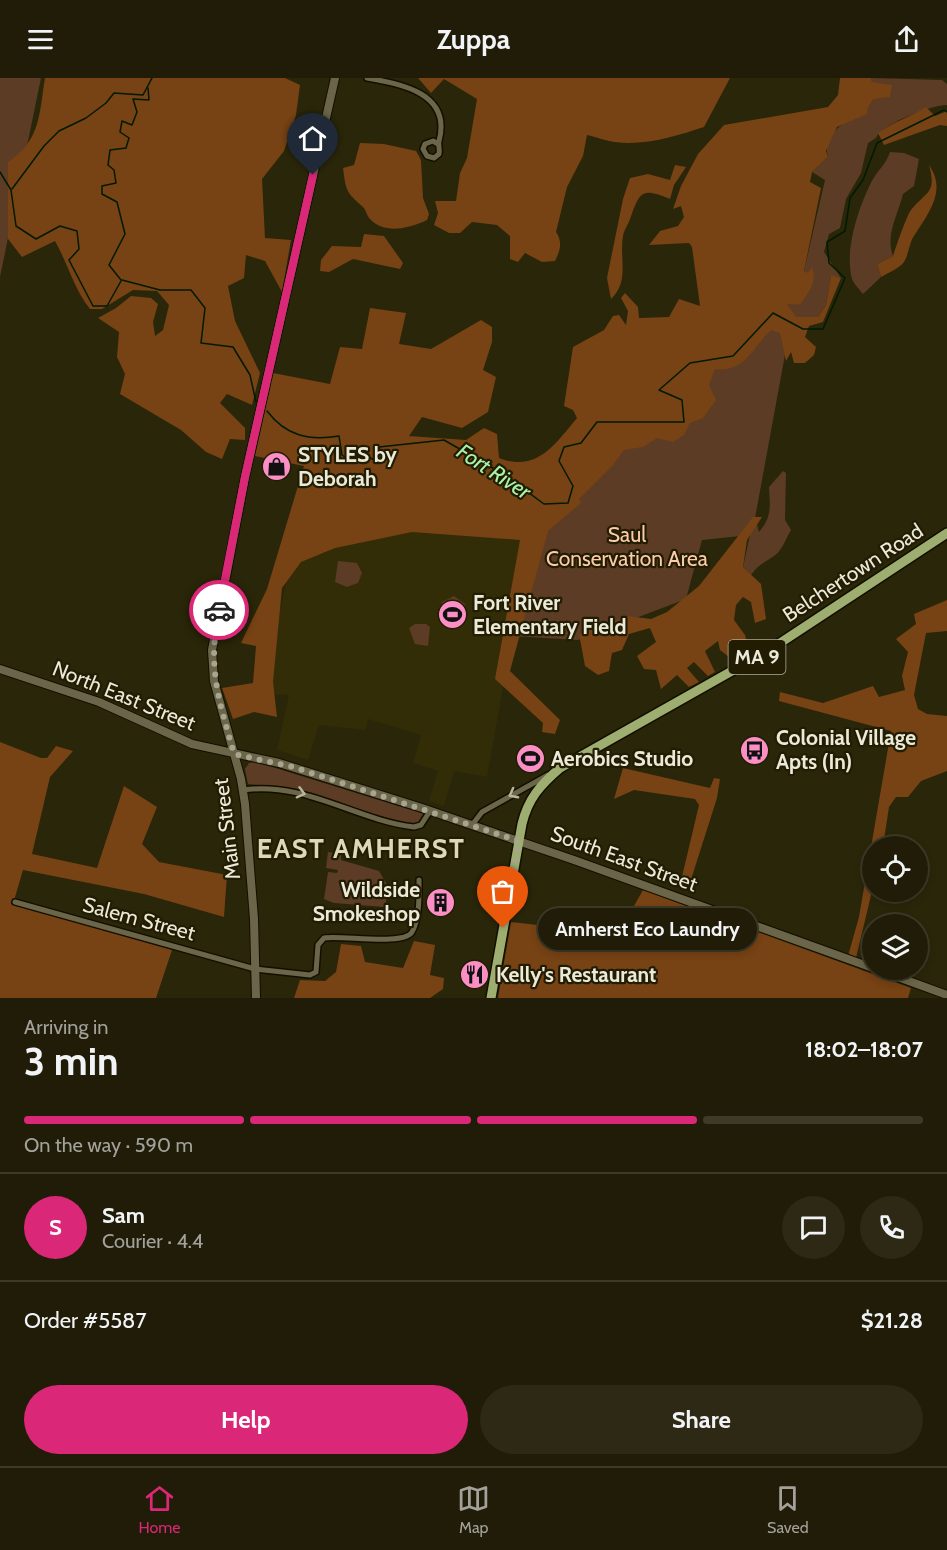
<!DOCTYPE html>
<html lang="en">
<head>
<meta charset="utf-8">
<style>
  :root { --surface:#201c07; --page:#2d2915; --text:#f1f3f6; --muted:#a2a19b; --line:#3d3a28; --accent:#db2777 }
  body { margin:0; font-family:Cabin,sans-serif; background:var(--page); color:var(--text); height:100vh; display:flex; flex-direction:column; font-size:22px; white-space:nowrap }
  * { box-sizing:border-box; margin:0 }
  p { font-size:20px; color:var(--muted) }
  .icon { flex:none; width:33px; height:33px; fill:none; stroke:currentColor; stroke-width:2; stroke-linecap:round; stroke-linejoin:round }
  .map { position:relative; height:920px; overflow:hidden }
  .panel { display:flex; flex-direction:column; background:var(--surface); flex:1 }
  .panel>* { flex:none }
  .controls { position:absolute; left:862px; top:758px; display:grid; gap:12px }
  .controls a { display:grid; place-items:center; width:66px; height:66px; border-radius:50%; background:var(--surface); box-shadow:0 3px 9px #0003,0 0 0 2px var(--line); font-size:30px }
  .pin { position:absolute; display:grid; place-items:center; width:51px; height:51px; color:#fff; margin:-62px -26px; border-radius:50% 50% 50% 0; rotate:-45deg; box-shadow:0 0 6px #0007 }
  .pin .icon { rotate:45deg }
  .courier { position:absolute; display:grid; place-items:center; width:60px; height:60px; margin:-30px; border:4px solid #db2777; border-radius:50%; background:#fff; color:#222; box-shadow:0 2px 8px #0007 }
  .bubble { position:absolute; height:42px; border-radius:21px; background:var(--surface); box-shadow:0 3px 9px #0003,0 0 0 2px var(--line); font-size:20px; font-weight:700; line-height:42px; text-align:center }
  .summary em { font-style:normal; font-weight:700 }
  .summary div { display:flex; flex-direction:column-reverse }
  .summary { display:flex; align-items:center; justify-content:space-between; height:102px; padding:0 24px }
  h1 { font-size:39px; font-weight:700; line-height:45px }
  .bar { display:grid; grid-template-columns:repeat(4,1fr); gap:9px 6px; align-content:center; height:72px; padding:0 24px }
  .bar i { height:8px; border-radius:4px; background:var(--line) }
  .bar .selected { background:var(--accent) }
  .bar p { grid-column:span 4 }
  .line { display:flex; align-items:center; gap:15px; padding:0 24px; border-top:2px solid var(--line) }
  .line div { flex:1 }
  .round { display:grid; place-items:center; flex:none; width:63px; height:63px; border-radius:32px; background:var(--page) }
  .primary-button { display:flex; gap:12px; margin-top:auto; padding:12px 24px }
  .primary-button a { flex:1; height:69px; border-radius:36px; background:var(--accent); color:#fff; font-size:24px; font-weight:700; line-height:69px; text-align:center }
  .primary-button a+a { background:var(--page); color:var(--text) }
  header { display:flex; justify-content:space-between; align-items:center; height:78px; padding:0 24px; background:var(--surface); font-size:27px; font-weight:700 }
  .dock { display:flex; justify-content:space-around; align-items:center; height:84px; border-top:2px solid var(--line); background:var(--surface); font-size:16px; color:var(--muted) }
  .dock a { display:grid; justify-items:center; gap:3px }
  .dock .selected { color:var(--accent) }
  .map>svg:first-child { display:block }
  .built { fill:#322d06 }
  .green { fill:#5c3c24 }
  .forest { fill:#774214 }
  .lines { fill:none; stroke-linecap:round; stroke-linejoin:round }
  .stream { stroke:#011a03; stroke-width:1.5 }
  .minor-casing { stroke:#130f00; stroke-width:8 }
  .secondary-casing { stroke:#130f00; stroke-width:10 }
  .trunk-casing { stroke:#130f00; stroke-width:12 }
  .minor { stroke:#6b6649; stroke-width:5 }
  .secondary { stroke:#6b6649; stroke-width:8 }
  .trunk { stroke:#9eae70; stroke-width:9 }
  .oneway { stroke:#b8b59f }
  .done { stroke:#a7a590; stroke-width:6; stroke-dasharray:0 10.8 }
  .route { stroke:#db2777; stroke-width:8 }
  .labels { text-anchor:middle; stroke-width:4.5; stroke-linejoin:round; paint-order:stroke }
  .shield { fill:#211c02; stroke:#aeac98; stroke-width:1.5 }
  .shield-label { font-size:20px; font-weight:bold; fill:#ebe9d8 }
  .poi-label { font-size:21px; font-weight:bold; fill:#ebe9d8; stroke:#211c02; text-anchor:start }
  .park-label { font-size:21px; fill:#fdcba8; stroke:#211c02 }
  .street-label { font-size:21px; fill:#ebe9d8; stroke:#211c02 }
  .water-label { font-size:22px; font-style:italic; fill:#a8f3aa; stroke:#211c02 }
  .district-label { font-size:27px; font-weight:bold; letter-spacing:1.5px; fill:#ddd8b7; stroke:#211c02 }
</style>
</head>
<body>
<header><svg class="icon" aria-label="menu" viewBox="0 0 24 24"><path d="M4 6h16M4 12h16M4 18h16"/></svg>Zuppa<svg class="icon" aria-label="share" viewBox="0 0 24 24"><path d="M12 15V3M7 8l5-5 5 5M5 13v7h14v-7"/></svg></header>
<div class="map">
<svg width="947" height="920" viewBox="0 0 947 920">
  <rect width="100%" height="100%" fill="#2a2609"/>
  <path class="built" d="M311 388 530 415 504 604 487 699 454 693 444 728 429 723 438 693 413 685 421 657 368 641 366 652 319 647 308 682 277 672 289 617 262 616Z"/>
  <g class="green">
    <path d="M0 0H41L0 199Z"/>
    <path d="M871 0 942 2 947 6V27C933 26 880 47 876 60L868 65 861 95 846 121 840 150 829 156 824 174 841 200 831 198 826 227 818 239H795L786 225 800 227 812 190 808 196 804 193 825 102 812 94 828 79C820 49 860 40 874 21Z"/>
    <path d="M890 74 904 75 919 81 914 108 903 116C898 137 885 157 893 178L877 186 881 199 863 216C860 212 854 206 852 201 844 172 859 127 873 101 879 91 886 86 890 74Z"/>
    <path d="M769 240 791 244 753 451 757 446 759 454C772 439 770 429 769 409L783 393 786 395 785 442 791 452C786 460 782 473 774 478 763 486 760 485 751 497L743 489 750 457 702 462 686 521 578 562 512 558 531 469 616 378Z"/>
    <path d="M338 483 357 485 362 495 358 505 347 509 335 504Z"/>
    <path d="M454 518 465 526 462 543 457 547 440 543 442 524Z"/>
    <path d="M415 546H426L430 549 428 568 415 566 409 550Z"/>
    <path d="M256 684 424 736 419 744 407 746 291 710 248 706 245 691 249 685Z"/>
    <path d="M328 774 341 776V782L379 793 390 812 384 829 334 825 324 821 328 794 337 795 338 792 326 790Z"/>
  </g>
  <g class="forest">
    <path d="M45 0H285L300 7 296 37 284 73 262 101 265 160 291 162 282 214 265 183 246 177 244 200 228 208 235 243 260 295 252 327 227 316 220 325 245 350V362L230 361 222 381 206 374 181 352 120 316 125 296 117 279 119 254 98 240 116 230 131 218 151 220 158 226 153 244 155 258 163 252 169 227 157 213 133 212 102 231H90C74 211 68 186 55 163L22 179 8 161V84C41 62 39 36 45 0Z"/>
    <path d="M418 0H730L704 49C677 58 645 68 615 64 606 63 596 59 587 57L583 78 567 109 556 154C563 164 560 173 555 183L542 184 525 175 518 184 510 181V158L497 147 472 144 460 155H449L434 147 438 135 435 123H456L460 95 467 80 477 21 444 1 431 15Z"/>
    <path d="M840 0H871L872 4 892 7 890 19 874 21 868 29 867 36 837 49 826 73 828 79 812 94 810 104 821 110 804 193 808 195 812 189C818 204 808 215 800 227L787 226 796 239H818L826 227 831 197 841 200 823 244 809 248 805 259 816 269 814 277 805 285H794L791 274 786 283 780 255 771 252C751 271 746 294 715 291L709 307 716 322 703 340 690 345 684 357 673 364 657 360 643 369 624 372 613 387 579 421 581 425 548 453 510 593 560 642 555 656 542 654 543 645 495 601 520 462 412 454 335 470 301 484 282 510 273 604 277 639 254 634 233 641 222 610 253 605 256 568 241 565 267 511 304 388 255 378 273 295 330 306 340 269 362 271 370 230 406 235 399 266 431 271 481 242 492 249V264L483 292 496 299 488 334 462 350 422 339 409 358 466 362 484 350 497 356 499 380C537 395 555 366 577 340L573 332 564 328 573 269 604 252 613 238 619 237 626 247 628 233 621 220 625 215 638 229 639 240 669 239 679 221 700 228 692 169 689 165 649 167 660 153 678 148 684 139 681 128 673 131 681 108 698 76 724 47 828 29 838 17Z"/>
    <path d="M926 29 935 38 947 33V48L940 47 884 67 878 55C893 44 910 39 926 29Z"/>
    <path d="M360 65 384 66 416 73 421 82 423 120 429 136 427 142C410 150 385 157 370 141 367 138 366 132 363 129 346 114 346 113 343 90L354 87Z"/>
    <path d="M675 87 686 89 674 107 670 121C641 109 640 114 630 141 628 147 624 152 623 158 619 181 630 203 611 221L607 200 623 121 630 100 648 96 670 102Z"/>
    <path d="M929 87C947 113 929 134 914 158 909 165 909 176 904 184 900 190 888 195 881 199L877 186 893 178C896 169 906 139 911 132 926 113 937 116 929 87Z"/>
    <path d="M364 156 384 158 403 185 400 191 353 181 329 194 320 193 321 182 332 168 361 169Z"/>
    <path d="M753 439H762L747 462 743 489 761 506 766 541 755 545 751 524 743 519 736 527 734 542 745 557 749 574 734 583 720 572 718 563 705 573 715 594 708 598 694 584 687 590 699 604 689 609 677 597 661 611 656 592 644 591 637 578 656 564 650 550 629 556 622 572 612 575 609 593 598 597 585 588 579 556 628 538 651 541 667 534 699 508Z"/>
    <path d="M947 522V553L926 555 914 617 918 631 927 636 947 638V693L921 703 908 719H896L889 729 883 768H873V809L856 880 848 878 859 839 891 653 779 623 780 614 823 625 873 608 879 619 905 612 902 598 908 574 896 561 916 546 914 536Z"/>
    <path d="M0 664 41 680H47L56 668 73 673 50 699 32 776 97 790 124 708 157 729 142 766 159 784 227 797 224 839 144 816 23 792 13 826 172 872 156 920H0Z"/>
    <path d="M623 690 710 710 714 700 720 701 717 720 688 811 680 807 699 727 695 721 634 712 614 721Z"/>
    <path d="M643 812 911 910 908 920H498L511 844 618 856Z"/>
    <path d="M414 863 435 867 430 897 444 900 443 911 430 920H294L300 902 325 903 336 894 341 866 361 868 365 884 403 890Z"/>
  </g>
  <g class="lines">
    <g class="stream">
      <path d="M0 94 11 112 16 148 36 161 60 148 77 153 79 171 69 182 93 228H107L121 203"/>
      <path d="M12 111 44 68 59 53 86 40 106 25 114 15 143 17 152 0"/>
      <path d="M121 202 109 187 125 156 117 124 102 116V108L116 105 114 92 108 87 110 72 126 70 129 60 120 54 122 43 132 47 137 34 133 21 149 22 148 10"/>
      <path d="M122 202 160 212H191L205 230 201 265 233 269 250 297 256 324"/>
      <path d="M267 333C286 358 309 363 339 358L342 377 348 381 360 376 375 382 379 369 444 362 505 397 544 426 568 425 573 408 559 383 564 369 581 365 597 344H684L682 322 659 312 690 285 733 278 773 235 803 251H823L845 200 829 185 827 164 845 153 850 120 863 102 877 65 944 32 947 34"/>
    </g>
    <defs>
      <g id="minor">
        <path d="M367 0C401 6 452 15 439 63 438 67 440 71 439 76L434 80 427 78 423 71 425 66 433 63 438 66"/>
        <path d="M243 712C305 703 355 742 414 749L421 747 430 733"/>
        <path d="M472 747 482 734 548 697"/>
        <path d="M15 824 255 891 310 897 316 894 318 867 324 860C342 857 404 868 412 854 420 841 419 816 419 802"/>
      </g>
      <g id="secondary">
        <path d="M0 591 99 624 192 666 279 685 422 730 574 782 873 890"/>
        <path d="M876 891 947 917"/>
        <path d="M256 920 254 841 245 726 241 701 214 603 212 572 245 399 335 0"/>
      </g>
      <path id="trunk" d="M491 920 522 746C528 721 540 707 560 690L771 571 947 455"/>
    </defs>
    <use href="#minor" class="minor-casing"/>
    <use href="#secondary" class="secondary-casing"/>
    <use href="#trunk" class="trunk-casing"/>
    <use href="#minor" class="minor"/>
    <use href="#secondary" class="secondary"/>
    <use href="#trunk" class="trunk"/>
  </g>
  <defs><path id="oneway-chevron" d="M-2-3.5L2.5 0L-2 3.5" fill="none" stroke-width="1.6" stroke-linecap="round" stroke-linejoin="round" transform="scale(1.5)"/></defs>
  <g class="oneway">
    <use href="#oneway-chevron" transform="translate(301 715) rotate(15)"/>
    <use href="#oneway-chevron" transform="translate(513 716) rotate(152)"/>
  </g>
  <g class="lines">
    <path class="done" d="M219 532C207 590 219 622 234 676L293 689 519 763 503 850"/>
    <path class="route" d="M219 532 245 399 313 97"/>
  </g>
  <defs>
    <symbol id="shop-disc" viewBox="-11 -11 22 22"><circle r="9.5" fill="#fb8fc5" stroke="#211c02"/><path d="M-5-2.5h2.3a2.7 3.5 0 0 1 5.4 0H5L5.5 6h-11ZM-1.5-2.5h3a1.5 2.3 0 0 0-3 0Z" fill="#111"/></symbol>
    <symbol id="stadium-disc" viewBox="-11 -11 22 22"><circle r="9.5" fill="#fb8fc5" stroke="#211c02"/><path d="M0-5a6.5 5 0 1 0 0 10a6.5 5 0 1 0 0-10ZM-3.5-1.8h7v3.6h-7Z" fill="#111"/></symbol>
    <symbol id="bus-disc" viewBox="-11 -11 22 22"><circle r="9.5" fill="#fb8fc5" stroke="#211c02"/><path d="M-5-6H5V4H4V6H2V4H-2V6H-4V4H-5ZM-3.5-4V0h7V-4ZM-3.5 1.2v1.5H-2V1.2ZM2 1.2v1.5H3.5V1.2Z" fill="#111"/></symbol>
    <symbol id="building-disc" viewBox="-11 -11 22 22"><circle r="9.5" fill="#fb8fc5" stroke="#211c02"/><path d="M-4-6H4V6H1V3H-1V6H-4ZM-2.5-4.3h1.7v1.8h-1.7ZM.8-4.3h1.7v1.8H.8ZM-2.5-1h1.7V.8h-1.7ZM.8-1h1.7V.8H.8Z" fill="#111"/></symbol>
    <symbol id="restaurant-disc" viewBox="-11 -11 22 22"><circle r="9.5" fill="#fb8fc5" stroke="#211c02"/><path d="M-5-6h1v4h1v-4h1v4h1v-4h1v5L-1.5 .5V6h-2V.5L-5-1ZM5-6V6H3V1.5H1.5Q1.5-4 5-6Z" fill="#111"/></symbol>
  </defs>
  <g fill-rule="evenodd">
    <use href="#shop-disc" x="260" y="372" width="33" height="33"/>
    <use href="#stadium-disc" x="436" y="520" width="33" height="33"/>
    <use href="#bus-disc" x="738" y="656" width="33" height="33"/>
    <use href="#stadium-disc" x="514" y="664" width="33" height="33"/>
    <use href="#building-disc" x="424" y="808" width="33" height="33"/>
    <use href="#restaurant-disc" x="458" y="880" width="33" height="33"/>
  </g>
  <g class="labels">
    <rect class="shield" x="728.5" y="562" width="57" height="34" rx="4.5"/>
    <g class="shield-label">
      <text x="757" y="586">MA 9</text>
    </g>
    <g class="poi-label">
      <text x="298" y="384">STYLES by<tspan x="298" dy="24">Deborah</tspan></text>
      <text x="473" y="532">Fort River<tspan x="473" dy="24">Elementary Field</tspan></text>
      <text x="776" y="667">Colonial Village<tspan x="776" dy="24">Apts (In)</tspan></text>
      <text x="551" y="688">Aerobics Studio</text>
      <text x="420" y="819" text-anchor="end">Wildside<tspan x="420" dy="24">Smokeshop</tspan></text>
      <text x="496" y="904">Kelly's Restaurant</text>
    </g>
    <g class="park-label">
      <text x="627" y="464">Saul<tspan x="627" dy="24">Conservation Area</tspan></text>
    </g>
    <g class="street-label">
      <text transform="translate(853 495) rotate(-33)" y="7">Belchertown Road</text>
      <text transform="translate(124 618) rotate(22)" y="7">North East Street</text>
      <text transform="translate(227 751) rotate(-97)" y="7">Main Street</text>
      <text transform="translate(624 781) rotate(20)" y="7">South East Street</text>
      <text transform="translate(139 841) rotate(15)" y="7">Salem Street</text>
    </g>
    <g class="water-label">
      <text transform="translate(494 393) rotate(33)" y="8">Fort River</text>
    </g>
    <g class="district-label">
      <text x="361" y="780">EAST AMHERST</text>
    </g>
  </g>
</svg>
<div class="controls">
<a><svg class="icon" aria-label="locate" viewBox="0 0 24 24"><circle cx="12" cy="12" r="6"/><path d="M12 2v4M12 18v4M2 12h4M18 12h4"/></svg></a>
<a><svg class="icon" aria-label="layers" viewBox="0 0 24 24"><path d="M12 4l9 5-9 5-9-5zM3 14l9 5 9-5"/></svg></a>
</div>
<div class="pin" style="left:503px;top:850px;background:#ea580c"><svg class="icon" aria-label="bag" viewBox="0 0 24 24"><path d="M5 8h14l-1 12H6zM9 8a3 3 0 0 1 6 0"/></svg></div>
<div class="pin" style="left:313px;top:97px;background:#1f2937"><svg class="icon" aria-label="home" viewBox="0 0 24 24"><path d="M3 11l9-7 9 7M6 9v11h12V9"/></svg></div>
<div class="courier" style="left:219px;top:532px"><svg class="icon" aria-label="car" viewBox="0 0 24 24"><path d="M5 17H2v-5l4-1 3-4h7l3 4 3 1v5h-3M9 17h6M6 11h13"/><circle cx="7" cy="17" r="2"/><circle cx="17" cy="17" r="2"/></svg></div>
<div class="bubble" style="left:538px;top:830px;width:219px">Amherst Eco Laundry</div>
</div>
<section class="panel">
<div class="summary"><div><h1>3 min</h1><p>Arriving in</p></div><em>18:02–18:07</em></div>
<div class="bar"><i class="selected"></i><i class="selected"></i><i class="selected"></i><i></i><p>On the way · 590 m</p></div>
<div class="line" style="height:108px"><b class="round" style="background:var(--accent);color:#fff">S</b><div><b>Sam</b><p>Courier · 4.4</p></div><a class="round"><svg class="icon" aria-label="chat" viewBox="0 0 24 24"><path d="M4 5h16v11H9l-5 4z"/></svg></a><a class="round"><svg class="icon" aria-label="phone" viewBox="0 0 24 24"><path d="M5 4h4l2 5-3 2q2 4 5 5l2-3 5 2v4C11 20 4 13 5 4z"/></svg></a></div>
<div class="line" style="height:78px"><div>Order #5587</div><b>$21.28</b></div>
<div class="primary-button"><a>Help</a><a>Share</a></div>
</section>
<nav class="dock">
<a class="selected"><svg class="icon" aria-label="home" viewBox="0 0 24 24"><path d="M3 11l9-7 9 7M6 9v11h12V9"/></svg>Home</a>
<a><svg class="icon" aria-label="map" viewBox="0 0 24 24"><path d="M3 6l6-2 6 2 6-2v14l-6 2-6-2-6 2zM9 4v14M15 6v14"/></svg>Map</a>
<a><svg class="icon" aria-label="saved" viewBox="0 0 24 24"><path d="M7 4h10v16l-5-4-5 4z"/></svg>Saved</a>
</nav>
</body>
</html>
